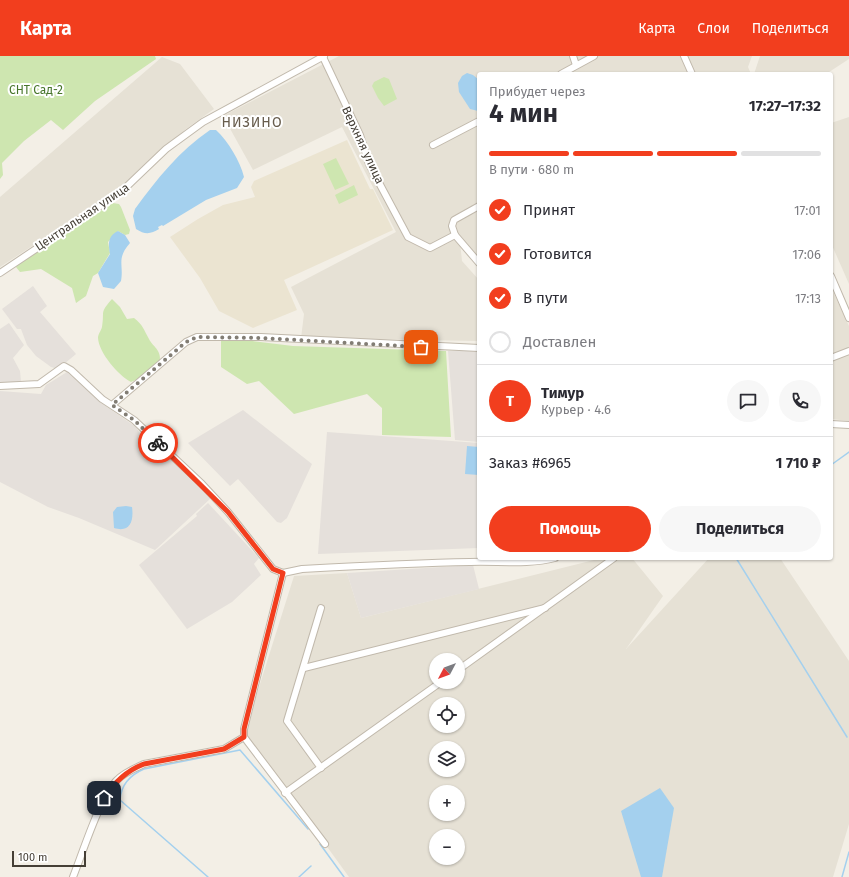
<!DOCTYPE html>
<html lang="ru">
<head>
<meta charset="utf-8">
<style>
  :root { --surface:#fff; --page:#f7f7f7; --text:#2b2b33; --muted:#7c7c81; --line:#e1e1e2; --accent:#f23e1e }
  body { margin:0; font-family:"Fira Sans",sans-serif; background:var(--page); color:var(--text); height:100vh; display:flex; flex-direction:column; font-size:15px; white-space:nowrap }
  * { box-sizing:border-box; margin:0 }
  p { font-size:13px; color:var(--muted) }
  .icon { flex:none; width:22px; height:22px; fill:none; stroke:currentColor; stroke-width:2; stroke-linecap:round; stroke-linejoin:round }
  .map { position:relative; flex:1; overflow:hidden }
  .sheet { position:absolute; left:477px; top:16px; width:356px; height:488px; display:flex; flex-direction:column; background:var(--surface); border-radius:4px; box-shadow:0 1px 3px #0004 }
  .sheet>* { flex:none }
  .needle { width:26px; rotate:229deg }
  .buttons { position:absolute; left:429px; top:597px; display:grid; gap:8px }
  .buttons a { display:grid; place-items:center; width:36px; height:36px; border-radius:50%; background:var(--surface); box-shadow:0 1px 3px #0004; font-size:20px }
  .scale { position:absolute; left:12px; bottom:10px; width:74px; box-sizing:border-box; padding-left:4px; border:2px solid #453f36; border-top:0; font-size:11px; line-height:14px; white-space:nowrap; color:#453f36; -webkit-text-stroke:3px #fff; paint-order:stroke }
  .pin { position:absolute; display:grid; place-items:center; width:34px; height:34px; color:#fff; margin:-17px; border-radius:8px; box-shadow:0 2px 6px #0006 }
  .courier { position:absolute; display:grid; place-items:center; width:40px; height:40px; margin:-20px; border:3px solid #f23e1e; border-radius:50%; background:#fff; color:#222; box-shadow:0 1px 5px #0007 }
  .headline em { font-style:normal; font-weight:700 }
  .headline div { display:flex; flex-direction:column-reverse }
  .headline { display:flex; align-items:center; justify-content:space-between; height:68px; padding:0 12px }
  h1 { font-size:26px; font-weight:700; line-height:30px }
  .bar { display:grid; grid-template-columns:repeat(4,1fr); gap:6px 4px; align-content:center; height:48px; padding:0 12px }
  .bar i { height:5px; border-radius:3px; background:var(--line) }
  .bar .selected { background:var(--accent) }
  .bar p { grid-column:span 4 }
  .line { display:flex; align-items:center; gap:10px; padding:0 12px; border-top:1px solid var(--line) }
  .line div { flex:1 }
  .round { display:grid; place-items:center; flex:none; width:42px; height:42px; border-radius:21px; background:var(--page) }
  ol { padding:0 12px; list-style:none }
  li { display:flex; align-items:center; gap:12px; height:44px }
  li p { margin-inline-start:auto }
  li .icon { padding:4px; border-radius:50%; background:var(--accent); color:#fff; stroke-width:4 }
  li:last-child { color:var(--muted) }
  li i { width:22px; height:22px; border:2px solid var(--line); border-radius:50% }
  .button { display:flex; gap:8px; margin-top:auto; padding:8px 12px }
  .button a { flex:1; height:46px; border-radius:24px; background:var(--accent); color:#fff; font-size:16px; font-weight:700; line-height:46px; text-align:center }
  .button a+a { background:var(--page); color:var(--text) }
  header { display:flex; align-items:center; gap:24px; box-sizing:border-box; height:56px; padding:0 20px; background:var(--accent); color:#fff }
  header strong { font-size:19px }
  nav { display:flex; gap:22px; margin-inline-start:auto; font-size:14px }
  .map>svg:first-child { display:block }
  .residential { fill:#e6e1d5; fill-rule:evenodd }
  .industrial { fill:#e5e0db }
  .education { fill:#ebe4d1 }
  .green { fill:#cee6b0 }
  .water { fill:#a4d0ee }
  .lines { fill:none; stroke-linecap:round; stroke-linejoin:round }
  .stream { stroke:#a4d0ee; stroke-width:1.5 }
  .minor-casing { stroke:#c1b9ac; stroke-width:8 }
  .minor { stroke:#fff; stroke-width:6 }
  .done { stroke:#827d74; stroke-width:4; stroke-dasharray:0 7.2 }
  .route { stroke:#f23e1e; stroke-width:5 }
  .labels { text-anchor:middle; stroke-width:4; stroke-linejoin:round; paint-order:stroke }
  .park-label { font-size:12px; fill:#47752b; stroke:#fff }
  .street-label { font-size:12px; fill:#453f36; stroke:#fff }
  .quarter-label { font-size:14px; letter-spacing:1px; fill:#685d4d; stroke:#fff }
</style>
</head>
<body>
<header>
<strong>Карта</strong>
<nav><a>Карта</a><a>Слои</a><a>Поделиться</a></nav>
</header>
<div class="map">
<svg width="849" height="821" viewBox="0 0 849 821">
  <rect width="100%" height="100%" fill="#f3efe6"/>
  <g class="residential">
    <path d="M339 0H752L748 11 751 18H479V206L460 186 462 205 479 224V285L301 282 304 258 291 231 396 176 342 71 253 114 223 60Z"/>
    <path d="M760 0H849V3L826 18H754Z"/>
    <path d="M162 1 180 8 214 53 186 73 118 134 0 211V141Z"/>
    <path d="M849 61V228L831 187V67Z"/>
    <path d="M831 231 849 270V365L831 363Z"/>
    <path d="M602 502H632L663 540 626 593 709 502H780L849 605V768L833 821H349L246 679 249 663 294 520 347 517 361 562ZM436 604H458V626H436ZM436 648H458V670H436ZM436 692H458V714H436ZM436 736H458V758H436ZM436 780H458V802H436Z"/>
  </g>
  <g class="industrial">
    <path d="M33 230 47 250 40 256 76 298 58 313 51 311 36 300 27 289 21 273H17L2 253Z"/>
    <path d="M9 267 24 289 13 302 20 315 21 326 0 327V273Z"/>
    <path d="M448 295H479V386L455 384Z"/>
    <path d="M67 316 101 347 136 371 142 381 177 408 211 442 155 494 79 462 48 451 0 426V335L41 338 46 329Z"/>
    <path d="M243 354 312 408 287 462 281 467 277 466 238 423 230 430 188 387Z"/>
    <path d="M327 376 479 387V492L318 498Z"/>
    <path d="M208 447 259 502 254 508 261 519 232 546 187 573 139 509 197 460 196 458Z"/>
    <path d="M473 509 479 533 361 562 347 517Z"/>
  </g>
  <path class="education" d="M347 84 370 133H373L393 174 284 224 297 254 253 272 219 255 200 222 170 181 198 163 223 149 255 141 251 131 254 125Z"/>
  <g class="green">
    <path d="M0 0H155L156 3 95 45 63 74 51 64 24 85 2 107 3 119 0 123Z"/>
    <path d="M384 21 389 23 397 43 384 50 378 42 372 30 374 26Z"/>
    <path d="M336 102 349 128 335 134 323 108Z"/>
    <path d="M354 129 358 139 339 148 335 139Z"/>
    <path d="M113 147 119 148 121 151 130 174 129 178 125 179 118 175 108 186 110 197 98 217 93 220 86 240 76 247 72 232 41 213 20 216 16 211 18 207Z"/>
    <path d="M112 243 120 251 127 263 134 262C143 269 144 274 149 283 153 291 161 293 160 305L138 323 131 326C118 319 99 297 98 282 98 278 101 275 102 271 105 254 99 258 112 243Z"/>
    <path d="M245 284 293 290 446 295 451 381 382 379V352L367 338 294 358 259 325 247 328 221 311V285Z"/>
  </g>
  <g class="water">
    <path d="M467 17 473 19 479 24 478 55 470 53 459 36 458 27 462 20Z"/>
    <path d="M210 74H216C228 85 240 105 244 121L237 132 206 144 163 170 162 169 158 171 159 173C151 178 145 179 136 173L133 160 135 153C157 123 179 95 210 74Z"/>
    <path d="M118 175 125 179 130 187C116 203 124 208 121 225L114 233 103 231 98 217 110 198C108 187 108 180 118 175Z"/>
    <path d="M467 390 479 391V419L465 418Z"/>
    <path d="M126 450 132 451C134 465 130 477 114 472L113 456 117 451Z"/>
    <path d="M660 732 674 752 662 821H641L621 755Z"/>
  </g>
  <g class="lines">
    <g class="stream">
      <path d="M831 409 849 396"/>
      <path d="M736 502 847 681"/>
      <path d="M320 788 344 821"/>
      <path d="M208 821 120 744C121 728 130 719 144 713L240 694 308 773"/>
      <path d="M299 821 311 810"/>
      <path d="M842 821 849 796"/>
    </g>
    <defs>
      <g id="minor">
        <path d="M573 0 576 9"/>
        <path d="M684 0 692 18"/>
        <path d="M323 1 360 79 369 108 408 181 430 192 455 179"/>
        <path d="M561 18 594 0"/>
        <path d="M433 89 479 65"/>
        <path d="M479 150 454 164 452 170 455 179 479 207"/>
        <path d="M0 217 121 136 166 93 203 66 324 0"/>
        <path d="M831 220 849 262"/>
        <path d="M831 302 849 295"/>
        <path d="M0 330 39 328 64 310 71 314 102 343 134 364 202 428 228 456 273 513 283 517 302 513C358 510 414 507 470 506 499 505 528 509 555 502"/>
        <path d="M112 349 186 286 197 281H261L479 292"/>
        <path d="M831 368 849 369"/>
        <path d="M321 552 287 665 321 712"/>
        <path d="M304 612 545 552"/>
        <path d="M458 614 614 502"/>
        <path d="M244 681 325 788"/>
        <path d="M285 737 441 626"/>
        <path d="M73 821C83 796 99 744 116 725 123 717 135 712 144 708L224 693 244 681V673L283 517"/>
      </g>
    </defs>
    <use href="#minor" class="minor-casing"/>
    <use href="#minor" class="minor"/>
  </g>
  <g class="lines">
    <path class="done" d="M158 387 134 364 112 349 186 286 197 281 261 282 421 291"/>
    <path class="route" d="M104 742C115 726 126 715 144 708L224 693 244 681V673L283 517 273 513 228 456 158 387"/>
  </g>
  <g class="labels">
    <g class="park-label">
      <text x="36" y="38">СНТ Сад-2</text>
    </g>
    <g class="street-label">
      <text transform="translate(363 89) rotate(65)" y="4">Верхняя улица</text>
      <text transform="translate(82 161) rotate(-34)" y="4">Центральная улица</text>
    </g>
    <g class="quarter-label">
      <text x="252" y="71">НИЗИНО</text>
    </g>
  </g>
</svg>
<div class="buttons">
<a><svg class="needle" viewBox="-14 -14 28 28"><path d="M0-13l5 13h-10z" fill="#e53935"/><path d="M0 13l5-13h-10z" fill="#7c7c81"/></svg></a>
<a><svg class="icon" aria-label="locate" viewBox="0 0 24 24"><circle cx="12" cy="12" r="6"/><path d="M12 2v4M12 18v4M2 12h4M18 12h4"/></svg></a>
<a><svg class="icon" aria-label="layers" viewBox="0 0 24 24"><path d="M12 4l9 5-9 5-9-5zM3 14l9 5 9-5"/></svg></a>
<a>+</a>
<a>−</a>
</div>
<div class="scale">100 m</div>
<div class="pin" style="left:421px;top:291px;background:#ea580c"><svg class="icon" aria-label="bag" viewBox="0 0 24 24"><path d="M5 8h14l-1 12H6zM9 8a3 3 0 0 1 6 0"/></svg></div>
<div class="pin" style="left:104px;top:742px;background:#1f2937"><svg class="icon" aria-label="home" viewBox="0 0 24 24"><path d="M3 11l9-7 9 7M6 9v11h12V9"/></svg></div>
<div class="courier" style="left:158px;top:387px"><svg class="icon" aria-label="bike" viewBox="0 0 24 24"><circle cx="6" cy="16" r="4"/><circle cx="18" cy="16" r="4"/><path d="M6 16l4-8h5l3 8M10 8l3 8H6M13 5h3"/></svg></div>
<section class="sheet">
<div class="headline"><div><h1>4 мин</h1><p>Прибудет через</p></div><em>17:27–17:32</em></div>
<div class="bar"><i class="selected"></i><i class="selected"></i><i class="selected"></i><i></i><p>В пути · 680 m</p></div>
<ol>
<li><svg class="icon" aria-label="check" viewBox="0 0 24 24"><path d="M5 12l5 5 9-10"/></svg>Принят<p>17:01</p></li>
<li><svg class="icon" aria-label="check" viewBox="0 0 24 24"><path d="M5 12l5 5 9-10"/></svg>Готовится<p>17:06</p></li>
<li><svg class="icon" aria-label="check" viewBox="0 0 24 24"><path d="M5 12l5 5 9-10"/></svg>В пути<p>17:13</p></li>
<li><i></i>Доставлен</li>
</ol>
<div class="line" style="height:72px"><b class="round" style="background:var(--accent);color:#fff">Т</b><div><b>Тимур</b><p>Курьер · 4.6</p></div><a class="round"><svg class="icon" aria-label="chat" viewBox="0 0 24 24"><path d="M4 5h16v11H9l-5 4z"/></svg></a><a class="round"><svg class="icon" aria-label="phone" viewBox="0 0 24 24"><path d="M5 4h4l2 5-3 2q2 4 5 5l2-3 5 2v4C11 20 4 13 5 4z"/></svg></a></div>
<div class="line" style="height:52px"><div>Заказ #6965</div><b>1 710 ₽</b></div>
<div class="button"><a>Помощь</a><a>Поделиться</a></div>
</section>
</div>
</body>
</html>
